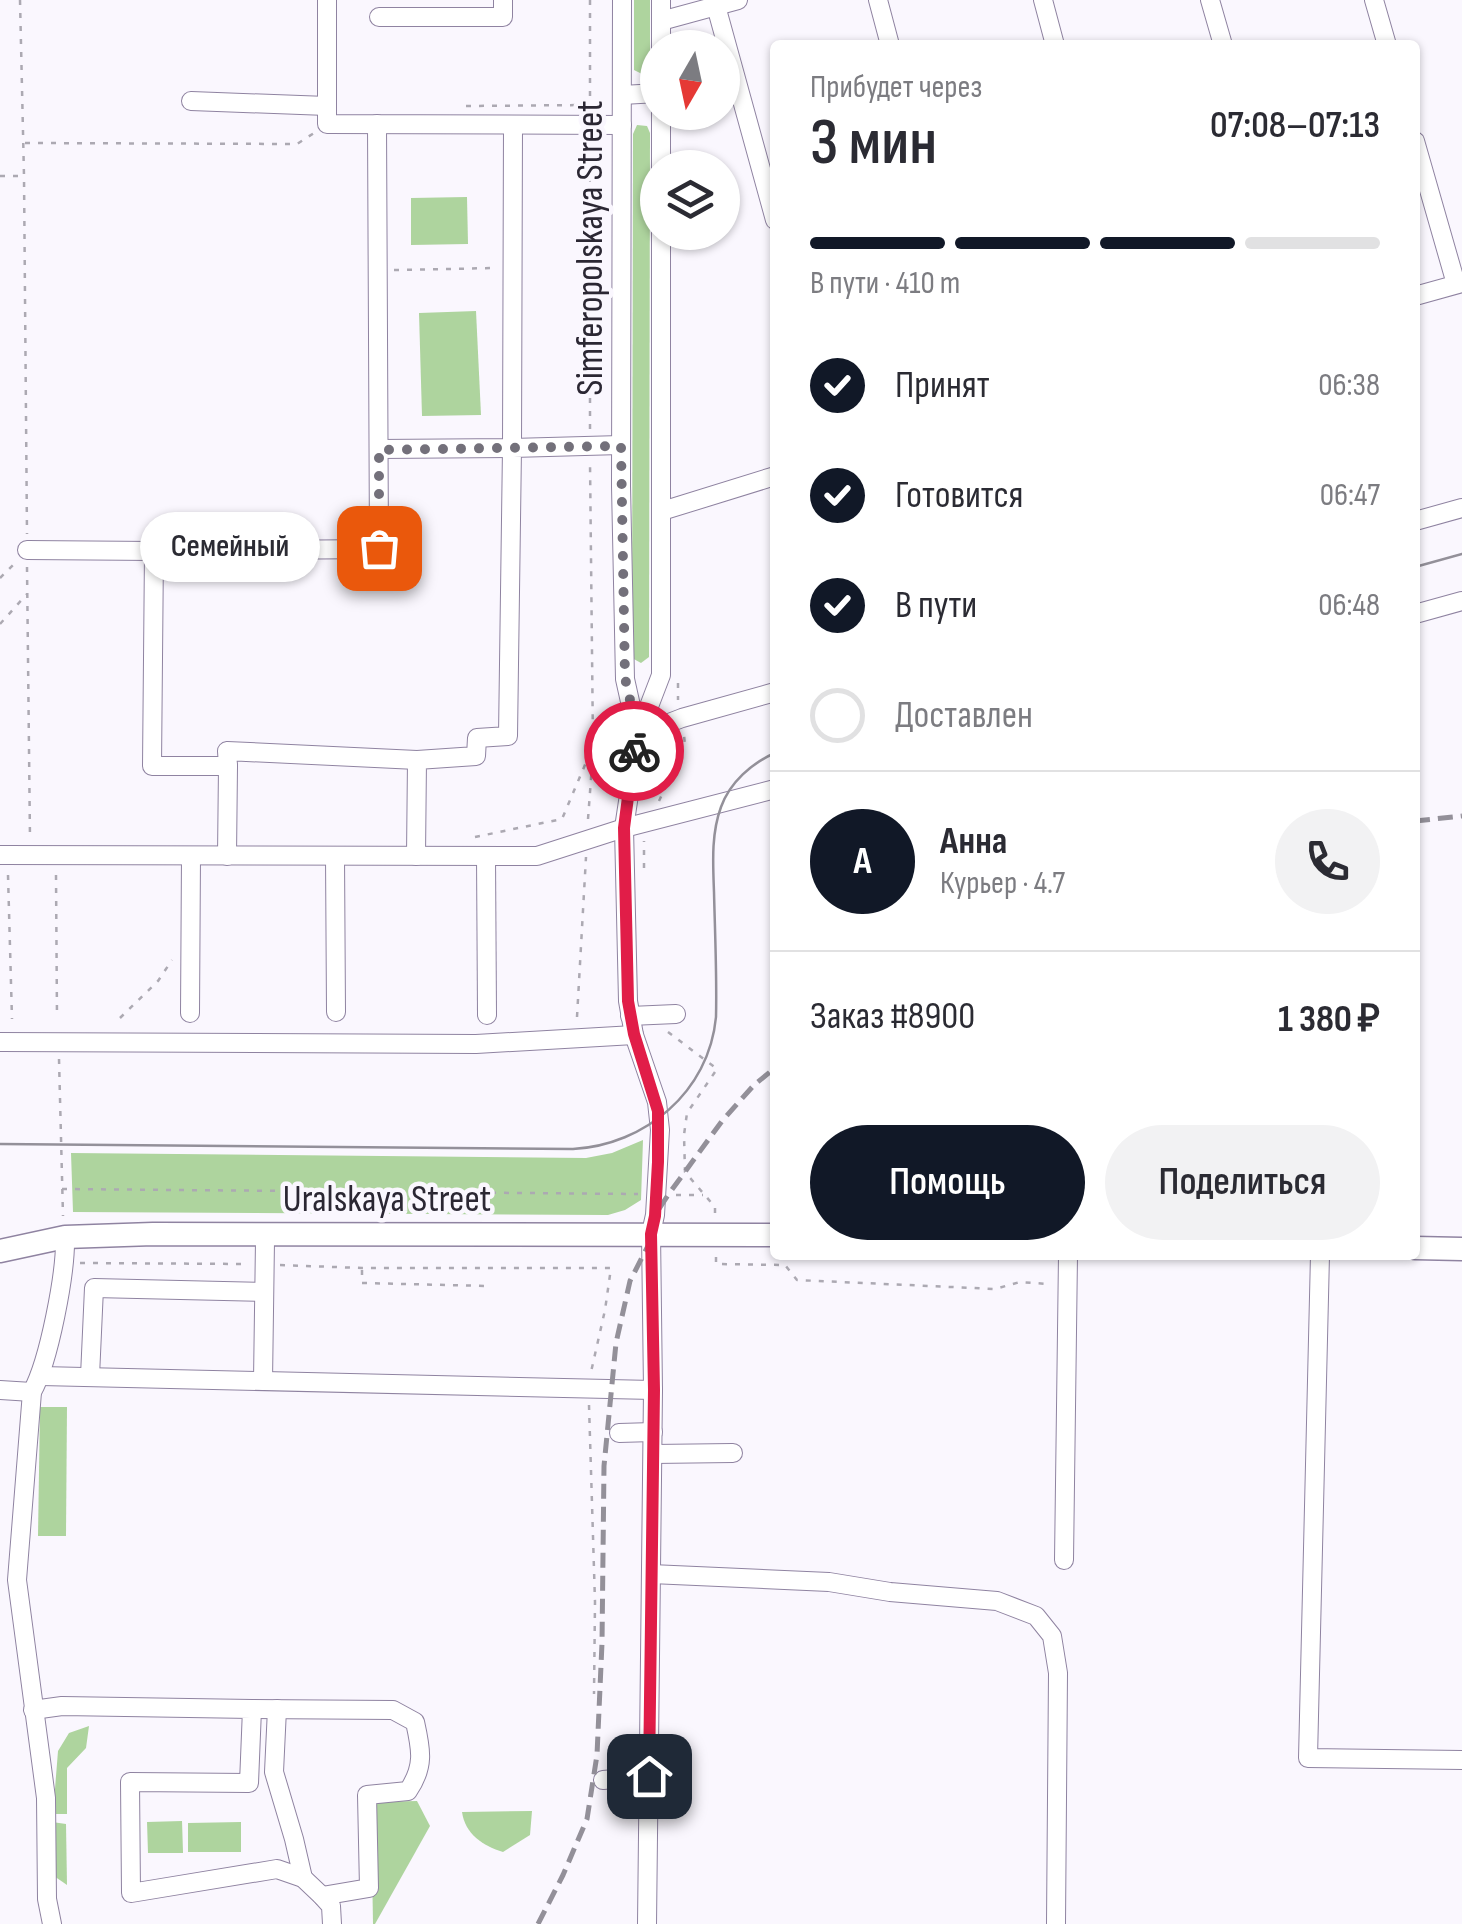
<!DOCTYPE html>
<html lang="ru">
<head>
<meta charset="utf-8">
<style>
  :root { --surface:#fff; --page:#f2f2f3; --text:#2b2b33; --muted:#7c7c81; --line:#e1e1e2; --accent:#111827 }
  body { margin:0; font-family:"Sofia Sans Condensed",sans-serif; background:var(--page); color:var(--text); height:100vh; display:flex; flex-direction:column; font-size:38px; white-space:nowrap }
  * { box-sizing:border-box; margin:0 }
  p { font-size:32px; color:var(--muted) }
  .icon { flex:none; width:55px; height:55px; fill:none; stroke:currentColor; stroke-width:2; stroke-linecap:round; stroke-linejoin:round }
  .map { position:relative; flex:1; overflow:hidden }
  .details { position:absolute; left:770px; top:40px; width:650px; height:1220px; display:flex; flex-direction:column; background:var(--surface); border-radius:10px; box-shadow:0 2px 8px #0004 }
  .details>* { flex:none }
  .needle { width:65px; rotate:189deg }
  .buttons { position:absolute; left:640px; top:30px; display:grid; gap:20px }
  .buttons a { display:grid; place-items:center; width:100px; height:100px; border-radius:50%; background:var(--surface); box-shadow:0 2px 8px #0004; font-size:50px }
  .pin { position:absolute; display:grid; place-items:center; width:85px; height:85px; color:#fff; margin:-42px; border-radius:20px; box-shadow:0 5px 15px #0006 }
  .courier { position:absolute; display:grid; place-items:center; width:100px; height:100px; margin:-50px; border:8px solid #e11d48; border-radius:50%; background:#fff; color:#222; box-shadow:0 2px 12px #0007 }
  .bubble { position:absolute; height:70px; border-radius:35px; background:var(--surface); box-shadow:0 2px 8px #0004; font-size:32px; font-weight:600; line-height:70px; text-align:center }
  .overview em { font-style:normal; font-weight:600 }
  .overview div { display:flex; flex-direction:column-reverse }
  .overview { display:flex; align-items:center; justify-content:space-between; height:170px; padding:0 40px }
  h1 { font-size:65px; font-weight:600; line-height:75px }
  .bar { display:grid; grid-template-columns:repeat(4,1fr); gap:15px 10px; align-content:center; height:120px; padding:0 40px }
  .bar i { height:12px; border-radius:8px; background:var(--line) }
  .bar .on { background:var(--accent) }
  .bar p { grid-column:span 4 }
  .line { display:flex; align-items:center; gap:25px; padding:0 40px; border-top:2px solid var(--line) }
  .line div { flex:1 }
  .round { display:grid; place-items:center; flex:none; width:105px; height:105px; border-radius:52px; background:var(--page) }
  ol { padding:0 40px; list-style:none }
  li { display:flex; align-items:center; gap:30px; height:110px }
  li p { margin-inline-start:auto }
  li .icon { padding:10px; border-radius:50%; background:var(--accent); color:#fff; stroke-width:4 }
  li:last-child { color:var(--muted) }
  li i { width:55px; height:55px; border:5px solid var(--line); border-radius:50% }
  .action { display:flex; gap:20px; margin-top:auto; padding:20px 40px }
  .action a { flex:1; height:115px; border-radius:60px; background:var(--accent); color:#fff; font-size:40px; font-weight:600; line-height:115px; text-align:center }
  .action a+a { background:var(--page); color:var(--text) }
  .map>svg:first-child { display:block }
  .green { fill:#aed49e }
  .lines { fill:none; stroke-linecap:round; stroke-linejoin:round }
  .minor-casing { stroke:#8f83a1; stroke-width:20 }
  .major-casing { stroke:#8f83a1; stroke-width:25 }
  .path { stroke:#aca9b2; stroke-width:2.5; stroke-dasharray:5 8; stroke-linecap:butt }
  .minor { stroke:#fff; stroke-width:18 }
  .major { stroke:#fff; stroke-width:22 }
  .tram { stroke:#939099; stroke-width:2.5 }
  .rail { stroke:#939099; stroke-width:5; stroke-dasharray:15 8; stroke-linecap:butt }
  .done { stroke:#73707a; stroke-width:10; stroke-dasharray:0 18 }
  .route { stroke:#e11d48; stroke-width:12 }
  .labels { text-anchor:middle; stroke-width:9; stroke-linejoin:round; paint-order:stroke }
  .street-label { font-size:38px; fill:#2b2733; stroke:#faf7fe }
</style>
</head>
<body>
<div class="map">
<svg width="1462" height="1924" viewBox="0 0 1462 1924">
  <rect width="100%" height="100%" fill="#faf7fe"/>
  <g class="green">
    <path d="M634 0H650V69L644 75 634 70Z"/>
    <path d="M637 125 647 126 650 133 649 657 641 663 632 658 633 134Z"/>
    <path d="M467 197 468 244 411 245V198Z"/>
    <path d="M476 311 481 415 422 416 419 313Z"/>
    <path d="M643 1140 641 1200 625 1210 608 1215 73 1212 71 1153 586 1158 612 1153Z"/>
    <path d="M40 1407H67L66 1536H38Z"/>
    <path d="M89 1726 86 1748 67 1768V1814H53L58 1751 69 1733Z"/>
    <path d="M417 1801 430 1826 375 1924H373L371 1802Z"/>
    <path d="M532 1811 530 1835 503 1852C483 1846 465 1834 462 1812Z"/>
    <path d="M182 1821 183 1853H148L147 1822Z"/>
    <path d="M52 1822 66 1824 67 1885 54 1876Z"/>
    <path d="M241 1822V1852H188V1823Z"/>
  </g>
  <g class="lines">
    <defs>
      <g id="minor">
        <path d="M327 0V124L622 125"/>
        <path d="M622 0 621 486 625 679 637 733"/>
        <path d="M878 0 890 45"/>
        <path d="M1043 0 1055 45"/>
        <path d="M1210 0 1223 45"/>
        <path d="M1374 0 1387 45"/>
        <path d="M716 6 775 220"/>
        <path d="M379 17H503V0"/>
        <path d="M661 21 738 0"/>
        <path d="M661 48V0"/>
        <path d="M622 95 658 93"/>
        <path d="M191 101 327 106"/>
        <path d="M661 112V168"/>
        <path d="M1415 141 1456 284"/>
        <path d="M1415 296 1462 283"/>
        <path d="M379 449 512 448 513 126"/>
        <path d="M662 511 775 476"/>
        <path d="M1415 521 1462 508"/>
        <path d="M27 550 154 551 152 766H228L227 856"/>
        <path d="M154 551 379 549 377 124"/>
        <path d="M1415 614 1462 601"/>
        <path d="M638 735 682 718 775 692"/>
        <path d="M228 766 227 751 417 760"/>
        <path d="M0 855 537 856 624 828 775 789"/>
        <path d="M335 856 336 1012"/>
        <path d="M416 856 417 760 476 756 477 738 508 736 512 448 621 445"/>
        <path d="M486 856 487 1015"/>
        <path d="M190 1013 191 856"/>
        <path d="M630 1016 676 1014"/>
        <path d="M0 1042 476 1044 634 1035"/>
        <path d="M1320 1255 1308 1758 1462 1760"/>
        <path d="M41 1376 653 1390"/>
        <path d="M90 1376 94 1288 264 1292"/>
        <path d="M263 1381 265 1241"/>
        <path d="M0 1390 32 1392"/>
        <path d="M619 1433 653 1432"/>
        <path d="M653 1454 733 1453"/>
        <path d="M1064 1560 1068 1255"/>
        <path d="M651 1574 829 1582 890 1592 997 1601 1036 1616 1052 1636 1058 1673 1056 1924"/>
        <path d="M252 1709 393 1710 415 1722C421 1749 425 1766 408 1791L367 1795 369 1888 322 1896"/>
        <path d="M277 1709 274 1772 294 1839 303 1878"/>
        <path d="M33 1710 62 1706 252 1709 249 1783 130 1782 131 1893 277 1869 303 1878 322 1896 331 1906 332 1924"/>
        <path d="M603 1780 649 1776"/>
        <path d="M52 1924 47 1899 46 1798 17 1580 32 1392C49 1361 66 1273 65 1237"/>
        <path d="M647 1924 653 1390 651 1233 655 1215 660 1130 657 1102 634 1035 628 1001 624 828 638 735 661 675V232"/>
      </g>
      <g id="major">
        <path d="M1415 1248 1462 1249"/>
        <path d="M0 1251 65 1237 153 1234 775 1235"/>
      </g>
    </defs>
    <use href="#minor" class="minor-casing"/>
    <use href="#major" class="major-casing"/>
    <g class="path">
      <path d="M20 0 24 176 27 534"/>
      <path d="M466 106 588 105"/>
      <path d="M590 109V0"/>
      <path d="M25 143 297 144 314 133"/>
      <path d="M0 176H23"/>
      <path d="M394 270 496 268"/>
      <path d="M590 429V142"/>
      <path d="M27 567 30 839"/>
      <path d="M0 578 16 562"/>
      <path d="M0 624 27 594"/>
      <path d="M678 683V700"/>
      <path d="M652 751 683 745"/>
      <path d="M659 801 685 745 684 735"/>
      <path d="M588 819 593 752"/>
      <path d="M475 837 562 819 593 746 590 462"/>
      <path d="M644 868V841"/>
      <path d="M8 875 12 1019"/>
      <path d="M56 875 57 1018"/>
      <path d="M577 1017 586 857"/>
      <path d="M120 1018 158 981 172 960"/>
      <path d="M668 1032 717 1069 687 1113 684 1135 685 1172 715 1207V1214"/>
      <path d="M59 1059 63 1216"/>
      <path d="M62 1189 638 1194"/>
      <path d="M676 1195H703"/>
      <path d="M716 1257V1264L785 1265 797 1280 995 1289 1020 1282 1048 1284"/>
      <path d="M80 1263 247 1264"/>
      <path d="M280 1265 362 1268H611L605 1310 591 1372"/>
      <path d="M362 1270V1283L487 1286"/>
      <path d="M589 1405 595 1602 594 1694"/>
    </g>
    <use href="#minor" class="minor"/>
    <use href="#major" class="major"/>
    <g class="tram">
      <path d="M1415 567 1462 554"/>
      <path d="M0 1144 573 1149C645 1145 709 1092 716 1017 717 976 715 934 714 892 713 864 711 834 721 807 730 782 752 763 775 753"/>
    </g>
    <g class="rail">
      <path d="M1415 821 1462 816"/>
      <path d="M538 1924 563 1875 587 1819 597 1755 602 1643 604 1466 616 1343 630 1281 651 1240 655 1215 668 1195 722 1121 754 1085 775 1068"/>
    </g>
  </g>
  <g class="lines">
    <path class="done" d="M379 548V450L621 446 625 678 638 735 634 751"/>
    <path class="route" d="M634 751 624 828 628 1001 634 1034 658 1111V1162L655 1216 651 1234 654 1390 649 1776"/>
  </g>
  <g class="labels">
    <g class="street-label">
      <text transform="translate(589 248) rotate(-90)" y="13">Simferopolskaya Street</text>
      <text x="387" y="1211">Uralskaya Street</text>
    </g>
  </g>
</svg>
<div class="buttons">
<a><svg class="needle" viewBox="-14 -14 28 28"><path d="M0-13l5 13h-10z" fill="#e53935"/><path d="M0 13l5-13h-10z" fill="#7c7c81"/></svg></a>
<a><svg class="icon" aria-label="layers" viewBox="0 0 24 24"><path d="M12 4l9 5-9 5-9-5zM3 14l9 5 9-5"/></svg></a>
</div>
<div class="pin" style="left:379px;top:548px;background:#ea580c"><svg class="icon" aria-label="bag" viewBox="0 0 24 24"><path d="M5 8h14l-1 12H6zM9 8a3 3 0 0 1 6 0"/></svg></div>
<div class="pin" style="left:649px;top:1776px;background:#1f2937"><svg class="icon" aria-label="home" viewBox="0 0 24 24"><path d="M3 11l9-7 9 7M6 9v11h12V9"/></svg></div>
<div class="courier" style="left:634px;top:751px"><svg class="icon" aria-label="bike" viewBox="0 0 24 24"><circle cx="6" cy="16" r="4"/><circle cx="18" cy="16" r="4"/><path d="M6 16l4-8h5l3 8M10 8l3 8H6M13 5h3"/></svg></div>
<div class="bubble" style="left:140px;top:512px;width:180px">Семейный</div>
<section class="details">
<div class="overview"><div><h1>3 мин</h1><p>Прибудет через</p></div><em>07:08–07:13</em></div>
<div class="bar"><i class="on"></i><i class="on"></i><i class="on"></i><i></i><p>В пути · 410 m</p></div>
<ol>
<li><svg class="icon" aria-label="check" viewBox="0 0 24 24"><path d="M5 12l5 5 9-10"/></svg>Принят<p>06:38</p></li>
<li><svg class="icon" aria-label="check" viewBox="0 0 24 24"><path d="M5 12l5 5 9-10"/></svg>Готовится<p>06:47</p></li>
<li><svg class="icon" aria-label="check" viewBox="0 0 24 24"><path d="M5 12l5 5 9-10"/></svg>В пути<p>06:48</p></li>
<li><i></i>Доставлен</li>
</ol>
<div class="line" style="height:180px"><b class="round" style="background:var(--accent);color:#fff">А</b><div><b>Анна</b><p>Курьер · 4.7</p></div><a class="round"><svg class="icon" aria-label="phone" viewBox="0 0 24 24"><path d="M5 4h4l2 5-3 2q2 4 5 5l2-3 5 2v4C11 20 4 13 5 4z"/></svg></a></div>
<div class="line" style="height:130px"><div>Заказ #8900</div><b>1 380 ₽</b></div>
<div class="action"><a>Помощь</a><a>Поделиться</a></div>
</section>
</div>
</body>
</html>
